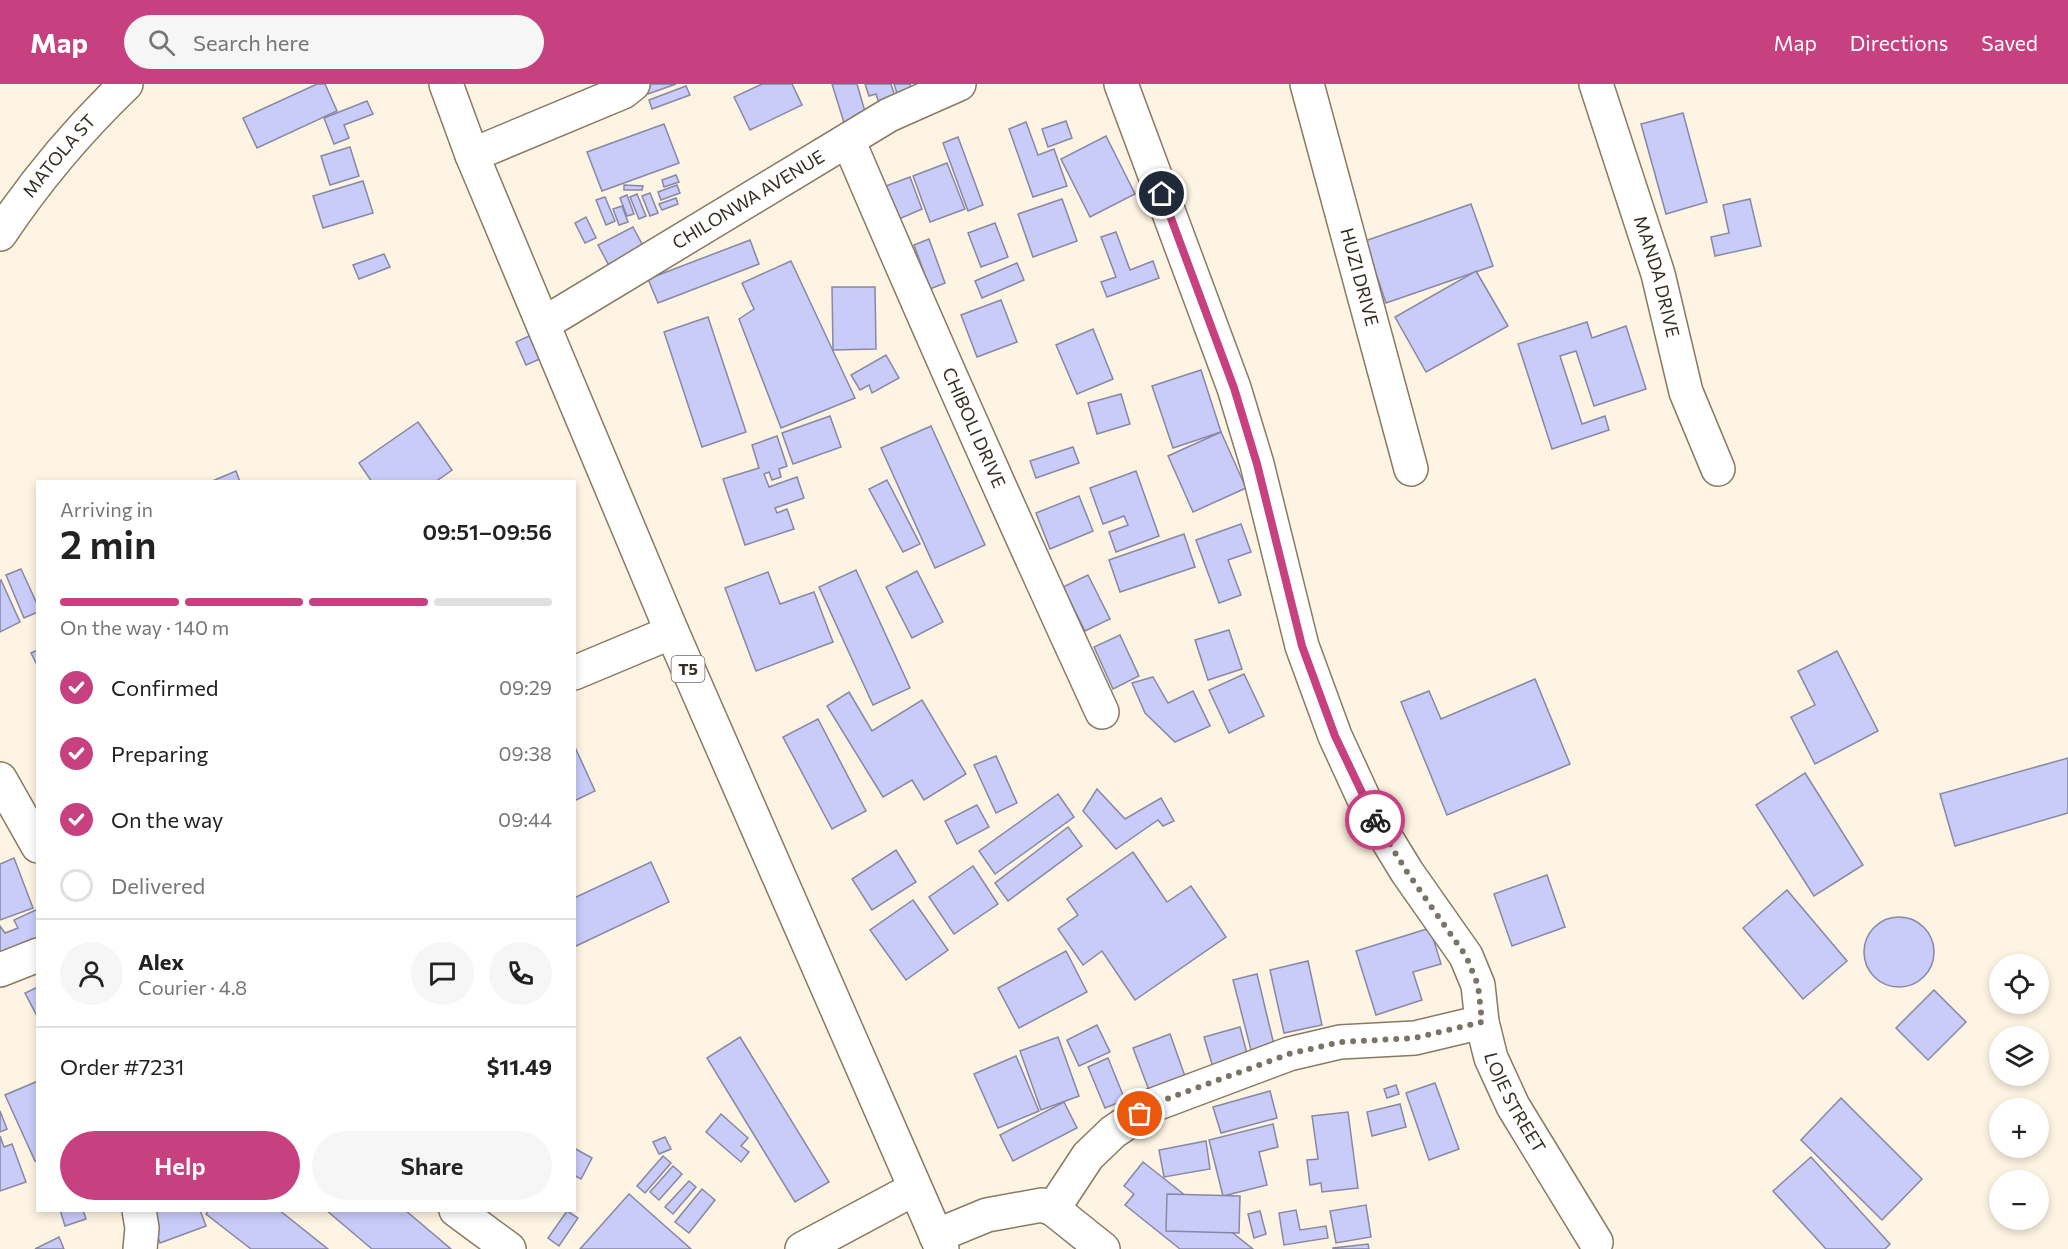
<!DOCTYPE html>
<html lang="en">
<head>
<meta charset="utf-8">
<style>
  :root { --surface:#fff; --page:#f6f6f6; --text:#222; --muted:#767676; --line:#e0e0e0; --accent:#c7407f }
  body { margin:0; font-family:Commissioner,sans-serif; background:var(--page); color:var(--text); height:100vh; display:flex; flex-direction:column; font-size:22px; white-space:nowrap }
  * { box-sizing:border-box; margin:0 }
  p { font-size:20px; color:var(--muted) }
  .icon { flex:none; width:33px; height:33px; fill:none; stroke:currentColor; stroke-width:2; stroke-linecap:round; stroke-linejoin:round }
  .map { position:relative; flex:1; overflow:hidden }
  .drawer { position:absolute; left:36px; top:396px; width:540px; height:732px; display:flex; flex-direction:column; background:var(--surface); border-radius:0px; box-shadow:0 3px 9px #0003 }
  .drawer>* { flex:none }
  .tools { position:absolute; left:1989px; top:870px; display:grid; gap:12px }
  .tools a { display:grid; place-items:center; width:60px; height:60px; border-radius:50%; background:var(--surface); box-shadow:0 3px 9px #0003; font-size:30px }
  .pin { position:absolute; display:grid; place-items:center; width:51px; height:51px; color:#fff; margin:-26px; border:3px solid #fff; border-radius:50%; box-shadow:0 2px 6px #0007 }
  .courier { position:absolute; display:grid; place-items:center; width:60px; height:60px; margin:-30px; border:4px solid #c7407f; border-radius:50%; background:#fff; color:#222; box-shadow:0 2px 8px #0007 }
  .summary em { font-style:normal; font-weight:600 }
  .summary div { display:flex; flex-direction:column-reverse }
  .summary { display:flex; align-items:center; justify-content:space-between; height:102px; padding:0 24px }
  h1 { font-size:39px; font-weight:600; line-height:45px }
  .bar { display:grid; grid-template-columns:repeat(4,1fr); gap:9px 6px; align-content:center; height:72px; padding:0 24px }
  .bar i { height:8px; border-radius:4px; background:var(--line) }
  .bar .selected { background:var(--accent) }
  .bar p { grid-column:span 4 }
  .line { display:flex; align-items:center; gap:15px; padding:0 24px; border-top:2px solid var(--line) }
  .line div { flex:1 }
  .round { display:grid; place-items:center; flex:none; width:63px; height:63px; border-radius:32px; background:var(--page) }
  ol { padding:0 24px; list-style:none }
  li { display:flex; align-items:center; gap:18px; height:66px }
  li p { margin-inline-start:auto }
  li .icon { padding:6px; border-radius:50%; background:var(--accent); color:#fff; stroke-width:4 }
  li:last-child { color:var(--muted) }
  li i { width:33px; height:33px; border:3px solid var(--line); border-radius:50% }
  .action { display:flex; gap:12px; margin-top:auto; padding:12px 24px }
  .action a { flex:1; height:69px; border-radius:36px; background:var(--accent); color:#fff; font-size:24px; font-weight:600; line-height:69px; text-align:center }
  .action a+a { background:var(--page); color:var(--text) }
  header { display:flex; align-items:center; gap:36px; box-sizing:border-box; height:84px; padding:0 30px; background:var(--accent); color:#fff }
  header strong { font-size:28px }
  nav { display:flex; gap:33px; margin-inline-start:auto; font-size:21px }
  .search { width:420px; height:54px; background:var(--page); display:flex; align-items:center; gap:15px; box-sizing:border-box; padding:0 21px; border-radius:33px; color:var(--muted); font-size:22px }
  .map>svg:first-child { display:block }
  .building { fill:#c9cbf9; stroke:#8788a4; stroke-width:1.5 }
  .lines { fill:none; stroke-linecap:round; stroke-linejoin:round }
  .minor-casing { stroke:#897a61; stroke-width:36 }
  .highway-casing { stroke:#897a61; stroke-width:36 }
  .minor { stroke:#fff; stroke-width:33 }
  .highway { stroke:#fff; stroke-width:33 }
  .done { stroke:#7b7366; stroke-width:6; stroke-dasharray:0 10.8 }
  .route { stroke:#c7407f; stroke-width:8 }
  .labels { text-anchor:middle; stroke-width:6; stroke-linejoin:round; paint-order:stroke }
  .shield { fill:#fff; stroke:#716d65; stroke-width:1.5 }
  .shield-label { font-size:16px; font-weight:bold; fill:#342e23 }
  .street-label { font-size:18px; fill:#342e23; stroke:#fff }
</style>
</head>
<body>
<header>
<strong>Map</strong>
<div class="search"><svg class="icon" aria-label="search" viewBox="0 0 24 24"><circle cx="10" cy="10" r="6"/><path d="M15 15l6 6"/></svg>Search here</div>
<nav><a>Map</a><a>Directions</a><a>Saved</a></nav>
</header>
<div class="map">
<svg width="2068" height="1165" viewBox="0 0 2068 1165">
  <rect width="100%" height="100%" fill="#fef4e3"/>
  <g class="building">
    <path d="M317 0H325L337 27 257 64 243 34Z"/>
    <path d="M644 0H676L648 10Z"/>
    <path d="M762 0H792L802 21 750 46 734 13Z"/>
    <path d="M832 0H857L868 38 846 45Z"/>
    <path d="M865 0H891L898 22 882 28 876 10 869 12Z"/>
    <path d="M894 0H910L915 15 900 19Z"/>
    <path d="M686 2 690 11 652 25 649 16Z"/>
    <path d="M367 17 373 30 344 41 349 54 334 60 324 34Z"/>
    <path d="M1683 29 1707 118 1666 130 1641 40Z"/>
    <path d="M1066 37 1072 54 1048 63 1042 45Z"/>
    <path d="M1026 38 1038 71 1054 65 1067 102 1033 113 1009 45Z"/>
    <path d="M664 40 679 79 602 107 587 68Z"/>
    <path d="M1106 52 1135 110 1090 133 1061 75Z"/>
    <path d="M958 53 983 121 968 127 943 59Z"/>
    <path d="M350 63 359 92 330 101 321 72Z"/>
    <path d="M947 79 965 125 930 138 913 92Z"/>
    <path d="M676 91 679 98 664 103 662 96Z"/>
    <path d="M910 93 922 125 899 135 886 102Z"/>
    <path d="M363 97 373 129 323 144 313 112Z"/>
    <path d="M624 101 643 102 642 106H624Z"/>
    <path d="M677 101 680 109 661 116 658 108Z"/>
    <path d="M650 109 658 129 650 132 642 112Z"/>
    <path d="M637 110 646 132 639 135 630 113Z"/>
    <path d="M627 111 634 130 627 132 620 114Z"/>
    <path d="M605 113 615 137 606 141 596 116Z"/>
    <path d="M676 114 678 120 662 126 659 120Z"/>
    <path d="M1062 115 1077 157 1033 173 1018 130Z"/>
    <path d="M1750 115 1761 162 1715 172 1711 153 1729 149 1723 121Z"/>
    <path d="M1471 120 1493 182 1386 219 1365 157Z"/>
    <path d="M622 122 628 138 619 141 613 125Z"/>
    <path d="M586 133 596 154 585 159 575 139Z"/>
    <path d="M995 139 1008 173 981 183 968 149Z"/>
    <path d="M633 143 649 173 614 191 598 161Z"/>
    <path d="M1116 148 1130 186 1153 177 1159 194 1107 213 1101 198 1116 193 1101 153Z"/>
    <path d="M929 155 945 199 930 205 914 161Z"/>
    <path d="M750 156 759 180 658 219 648 195Z"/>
    <path d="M384 170 390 183 359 195 353 181Z"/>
    <path d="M791 177 855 314 781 344 739 235 754 225 742 199Z"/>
    <path d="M1017 179 1024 196 982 214 975 197Z"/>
    <path d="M1476 187 1508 242 1426 288 1395 233Z"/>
    <path d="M832 203H875L876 265 833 266Z"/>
    <path d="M1001 216 1017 258 977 273 961 231Z"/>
    <path d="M708 233 746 348 702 363 664 248Z"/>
    <path d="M1587 238 1592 254 1626 242 1646 305 1594 322 1576 267 1560 272 1582 340 1605 332 1609 346 1552 365 1518 260Z"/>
    <path d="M1093 245 1113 295 1077 310 1056 261Z"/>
    <path d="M531 251 542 274 526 281 516 258Z"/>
    <path d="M886 271 899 294 872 309 869 301 860 306 851 291Z"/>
    <path d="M1201 286 1221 348 1173 364 1152 302Z"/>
    <path d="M1121 310 1130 340 1097 350 1088 319Z"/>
    <path d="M830 332 841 363 793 380 782 349Z"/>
    <path d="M418 338 452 386 435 398H372L359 379Z"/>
    <path d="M931 342 985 461 935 484 881 364Z"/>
    <path d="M1221 348 1246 404 1193 428 1168 372Z"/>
    <path d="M777 352 787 382 779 385 781 393 772 396 769 388 764 390 769 403 797 393 804 414 775 424 777 429 787 425 794 445 745 461 723 395 759 384 752 361Z"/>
    <path d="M1073 363 1079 379 1036 394 1030 377Z"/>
    <path d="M236 387 240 398H210Z"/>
    <path d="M1136 387 1159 452 1116 468 1109 448 1128 441 1124 432 1103 440 1090 404Z"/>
    <path d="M887 396 920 460 903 468 869 405Z"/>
    <path d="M1079 412 1093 447 1050 465 1036 429Z"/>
    <path d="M1241 440 1251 468 1228 476 1241 511 1219 519 1196 456Z"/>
    <path d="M1184 450 1195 483 1120 508 1109 476Z"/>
    <path d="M21 485 38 522V528L24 534 6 491Z"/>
    <path d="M856 486 910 604 873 621 819 503Z"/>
    <path d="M917 487 943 538 912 554 886 503Z"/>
    <path d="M768 488 780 520 814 508 833 558 756 587 725 504Z"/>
    <path d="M1088 491 1110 535 1085 547 1063 503Z"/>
    <path d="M1 496 20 538 0 548V497Z"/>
    <path d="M1229 546 1242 585 1208 596 1195 556Z"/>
    <path d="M1120 551 1139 592 1113 605 1094 563Z"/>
    <path d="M38 566V583L31 569Z"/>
    <path d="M1837 567 1878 647 1815 680 1791 633 1815 621 1798 587Z"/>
    <path d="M1244 590 1264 632 1229 649 1209 606Z"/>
    <path d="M1153 593 1168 619 1193 607 1210 642 1175 658 1145 629 1132 599Z"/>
    <path d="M1535 595 1570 680 1447 731 1401 618 1429 607 1441 635Z"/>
    <path d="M849 608 872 647 922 616 966 690 924 716 912 696 883 713 827 622Z"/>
    <path d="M818 635 866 727 832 745 783 653Z"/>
    <path d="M574 661 595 707 574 717Z"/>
    <path d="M996 672 1017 719 996 729 974 681Z"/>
    <path d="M2068 674V729L1955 762 1940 710Z"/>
    <path d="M1805 689 1863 781 1814 812 1756 721Z"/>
    <path d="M1097 705 1125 735 1161 714 1174 737 1163 742 1158 736 1116 765 1083 727Z"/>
    <path d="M1058 710 1074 733 995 790 979 767Z"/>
    <path d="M977 721 989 743 957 760 945 737Z"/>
    <path d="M1068 743 1082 762 1008 817 995 799Z"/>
    <path d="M896 766 916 798 872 826 852 795Z"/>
    <path d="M1133 768 1167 818 1191 802 1226 853 1135 916 1102 867 1083 881 1058 845 1078 831 1067 815Z"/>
    <path d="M14 774 33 824 0 836V780Z"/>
    <path d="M651 778 669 818 574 863V814Z"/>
    <path d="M973 782 998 820 954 850 929 813Z"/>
    <path d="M1547 791 1565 843 1512 862 1494 810Z"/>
    <path d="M1787 806 1847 877 1803 915 1743 844Z"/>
    <path d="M913 816 948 866 906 896 870 846Z"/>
    <path d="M38 825V856L0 874V842L5 849 18 844 14 836Z"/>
    <circle cx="1899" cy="868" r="35"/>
    <path d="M1430 844 1441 880 1413 888 1422 916 1376 931 1356 867Z"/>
    <path d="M1066 867 1087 908 1019 944 998 904Z"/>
    <path d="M1308 877 1322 941 1284 949 1270 886Z"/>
    <path d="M1257 890 1274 961 1251 966 1233 896Z"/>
    <path d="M38 903V934L25 909Z"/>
    <path d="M1934 906 1966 938 1928 976 1896 944Z"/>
    <path d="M1097 941 1110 968 1079 982 1067 956Z"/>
    <path d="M1240 943 1249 977 1214 987 1204 953Z"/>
    <path d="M1170 950 1186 995 1150 1009 1133 964Z"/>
    <path d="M740 953 829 1098 795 1118 707 974Z"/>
    <path d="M1058 953 1079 1012 1041 1026 1020 967Z"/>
    <path d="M1016 972 1039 1027 998 1044 974 990Z"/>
    <path d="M1108 974 1125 1016 1105 1024 1088 983Z"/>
    <path d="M38 997V1076L35 1077 5 1011Z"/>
    <path d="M1435 999 1459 1065 1429 1076 1406 1009Z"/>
    <path d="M1396 1001 1399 1010 1387 1014 1384 1005Z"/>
    <path d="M1270 1007 1277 1034 1221 1049 1213 1023Z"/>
    <path d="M1841 1014 1922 1095 1882 1136 1801 1056Z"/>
    <path d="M1064 1018 1077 1044 1013 1077 1000 1051Z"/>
    <path d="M1400 1020 1406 1043 1372 1052 1367 1028Z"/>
    <path d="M0 1027 7 1045 0 1048Z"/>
    <path d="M1348 1028 1358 1104 1322 1108 1321 1099 1310 1101 1307 1076 1318 1075 1312 1032Z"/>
    <path d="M721 1030 748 1054 741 1062 749 1068 741 1078 706 1048Z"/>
    <path d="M1273 1040 1278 1063 1259 1068 1267 1101 1223 1112 1209 1056Z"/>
    <path d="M0 1052 4 1063 12 1060 26 1098 0 1107Z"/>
    <path d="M665 1053 671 1065 659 1070 653 1058Z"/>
    <path d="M1206 1057 1210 1085 1164 1093 1159 1066Z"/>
    <path d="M574 1064 592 1074 581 1095 574 1091Z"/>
    <path d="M663 1072 671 1079 645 1109 637 1102Z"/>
    <path d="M1811 1073 1890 1160 1885 1165H1826L1773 1107Z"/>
    <path d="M1143 1078 1253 1165H1180L1125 1121 1134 1110 1124 1102Z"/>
    <path d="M673 1082 682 1090 659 1116 650 1108Z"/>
    <path d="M689 1097 696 1103 673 1130 665 1123Z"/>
    <path d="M702 1105 715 1116 689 1149 675 1138Z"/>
    <path d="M629 1110 691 1165H580Z"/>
    <path d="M1167 1110 1240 1112 1239 1149 1166 1147Z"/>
    <path d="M1366 1121 1371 1153 1336 1159 1330 1127Z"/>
    <path d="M60 1126H83L86 1135 65 1142Z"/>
    <path d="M200 1126 206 1142 160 1159 148 1127Z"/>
    <path d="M209 1126H279L328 1165H251L206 1130Z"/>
    <path d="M326 1126H405L451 1165H372Z"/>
    <path d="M1296 1126 1300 1146 1326 1142 1328 1154 1284 1161 1279 1129Z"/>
    <path d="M567 1127 578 1134 559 1162 548 1154Z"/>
    <path d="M1260 1127 1266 1150 1254 1154 1248 1130Z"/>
    <path d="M59 1153 64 1165H35Z"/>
    <path d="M1368 1160 1369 1165H1333V1164Z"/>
  </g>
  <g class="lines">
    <defs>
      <g id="minor">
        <path id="s1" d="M1121 0 1234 304 1257 380 1302 562 1335 652 1369 726 1407 788 1466 872 1478 901 1482 938 1491 974 1513 1022 1596 1158"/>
        <path id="s2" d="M1307 0 1411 385"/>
        <path id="s3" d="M1596 0 1658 190 1686 308 1718 385"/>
        <path id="s4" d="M848 56C930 248 1015 439 1102 628"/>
        <path d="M472 71 623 8 633 0"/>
        <path id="s5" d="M0 150C38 93 77 47 126 0"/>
        <path id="s6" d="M543 240 889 31 959 0"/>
        <path d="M574 589 672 548"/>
        <path d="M0 695 38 762"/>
        <path d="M0 886 38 871"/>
        <path d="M1053 1125 1088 1072 1113 1048 1153 1021 1289 970 1340 958 1415 954 1482 938"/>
        <path d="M139 1126 142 1144 140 1165"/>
        <path d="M456 1126 509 1165"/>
        <path d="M936 1152 987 1131 1042 1121 1053 1125 1103 1165"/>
        <path d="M802 1165 914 1105"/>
      </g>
      <path id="highway" d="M446 0 472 71 672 548 942 1165"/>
    </defs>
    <use href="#minor" class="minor-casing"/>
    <use href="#highway" class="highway-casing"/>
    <use href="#minor" class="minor"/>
    <use href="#highway" class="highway"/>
  </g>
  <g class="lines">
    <path class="done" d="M1140 1030 1153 1020 1289 970 1340 958 1415 954 1482 938 1478 901 1466 872 1407 788 1375 736"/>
    <path class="route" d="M1162 110 1234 304 1257 380 1302 562 1335 652 1375 736"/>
  </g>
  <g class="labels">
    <rect class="shield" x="671.5" y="572" width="33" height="26" rx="4.5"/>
    <g class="shield-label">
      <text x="688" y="591">T5</text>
    </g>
    <g class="street-label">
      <text dy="6" stroke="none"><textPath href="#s5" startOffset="98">MATOLA ST</textPath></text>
      <text dy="6" stroke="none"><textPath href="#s6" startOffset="240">CHILONWA AVENUE</textPath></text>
      <text dy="6" stroke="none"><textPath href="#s2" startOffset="200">HUZI DRIVE</textPath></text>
      <text dy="6" stroke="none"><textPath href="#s3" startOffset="202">MANDA DRIVE</textPath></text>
      <text dy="6" stroke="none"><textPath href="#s4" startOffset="314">CHIBOLI DRIVE</textPath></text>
      <text dy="6" stroke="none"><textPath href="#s1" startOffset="1100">LOJE STREET</textPath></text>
    </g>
  </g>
</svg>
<div class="tools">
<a><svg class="icon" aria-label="locate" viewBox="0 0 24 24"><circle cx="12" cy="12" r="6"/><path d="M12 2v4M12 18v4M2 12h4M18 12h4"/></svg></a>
<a><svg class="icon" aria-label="layers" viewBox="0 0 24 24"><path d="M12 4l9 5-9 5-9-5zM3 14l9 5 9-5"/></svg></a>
<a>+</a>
<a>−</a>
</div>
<div class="pin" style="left:1140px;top:1030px;background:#ea580c"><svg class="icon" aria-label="bag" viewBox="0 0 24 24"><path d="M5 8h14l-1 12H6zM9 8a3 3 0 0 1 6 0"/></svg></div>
<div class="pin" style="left:1162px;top:110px;background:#1f2937"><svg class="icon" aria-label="home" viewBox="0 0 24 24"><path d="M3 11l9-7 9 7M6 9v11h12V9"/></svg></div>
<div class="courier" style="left:1375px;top:736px"><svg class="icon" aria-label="bike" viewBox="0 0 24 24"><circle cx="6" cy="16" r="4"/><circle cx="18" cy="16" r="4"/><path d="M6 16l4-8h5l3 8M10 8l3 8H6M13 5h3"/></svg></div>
<section class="drawer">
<div class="summary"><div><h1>2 min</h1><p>Arriving in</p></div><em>09:51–09:56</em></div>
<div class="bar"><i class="selected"></i><i class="selected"></i><i class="selected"></i><i></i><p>On the way · 140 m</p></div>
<ol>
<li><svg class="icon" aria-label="check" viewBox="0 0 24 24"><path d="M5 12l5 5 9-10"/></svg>Confirmed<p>09:29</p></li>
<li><svg class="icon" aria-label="check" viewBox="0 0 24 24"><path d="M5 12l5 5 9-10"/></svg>Preparing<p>09:38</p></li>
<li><svg class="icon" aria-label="check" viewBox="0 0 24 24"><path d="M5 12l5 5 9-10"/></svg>On the way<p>09:44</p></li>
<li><i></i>Delivered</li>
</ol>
<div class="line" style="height:108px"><a class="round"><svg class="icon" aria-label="person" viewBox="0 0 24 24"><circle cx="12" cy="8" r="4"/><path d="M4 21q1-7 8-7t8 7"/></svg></a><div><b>Alex</b><p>Courier · 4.8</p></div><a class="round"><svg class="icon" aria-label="chat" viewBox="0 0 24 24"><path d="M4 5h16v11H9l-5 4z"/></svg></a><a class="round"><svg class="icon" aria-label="phone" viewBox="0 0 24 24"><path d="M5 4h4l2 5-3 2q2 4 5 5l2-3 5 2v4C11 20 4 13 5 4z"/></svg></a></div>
<div class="line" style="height:78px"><div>Order #7231</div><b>$11.49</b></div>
<div class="action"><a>Help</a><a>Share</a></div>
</section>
</div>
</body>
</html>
